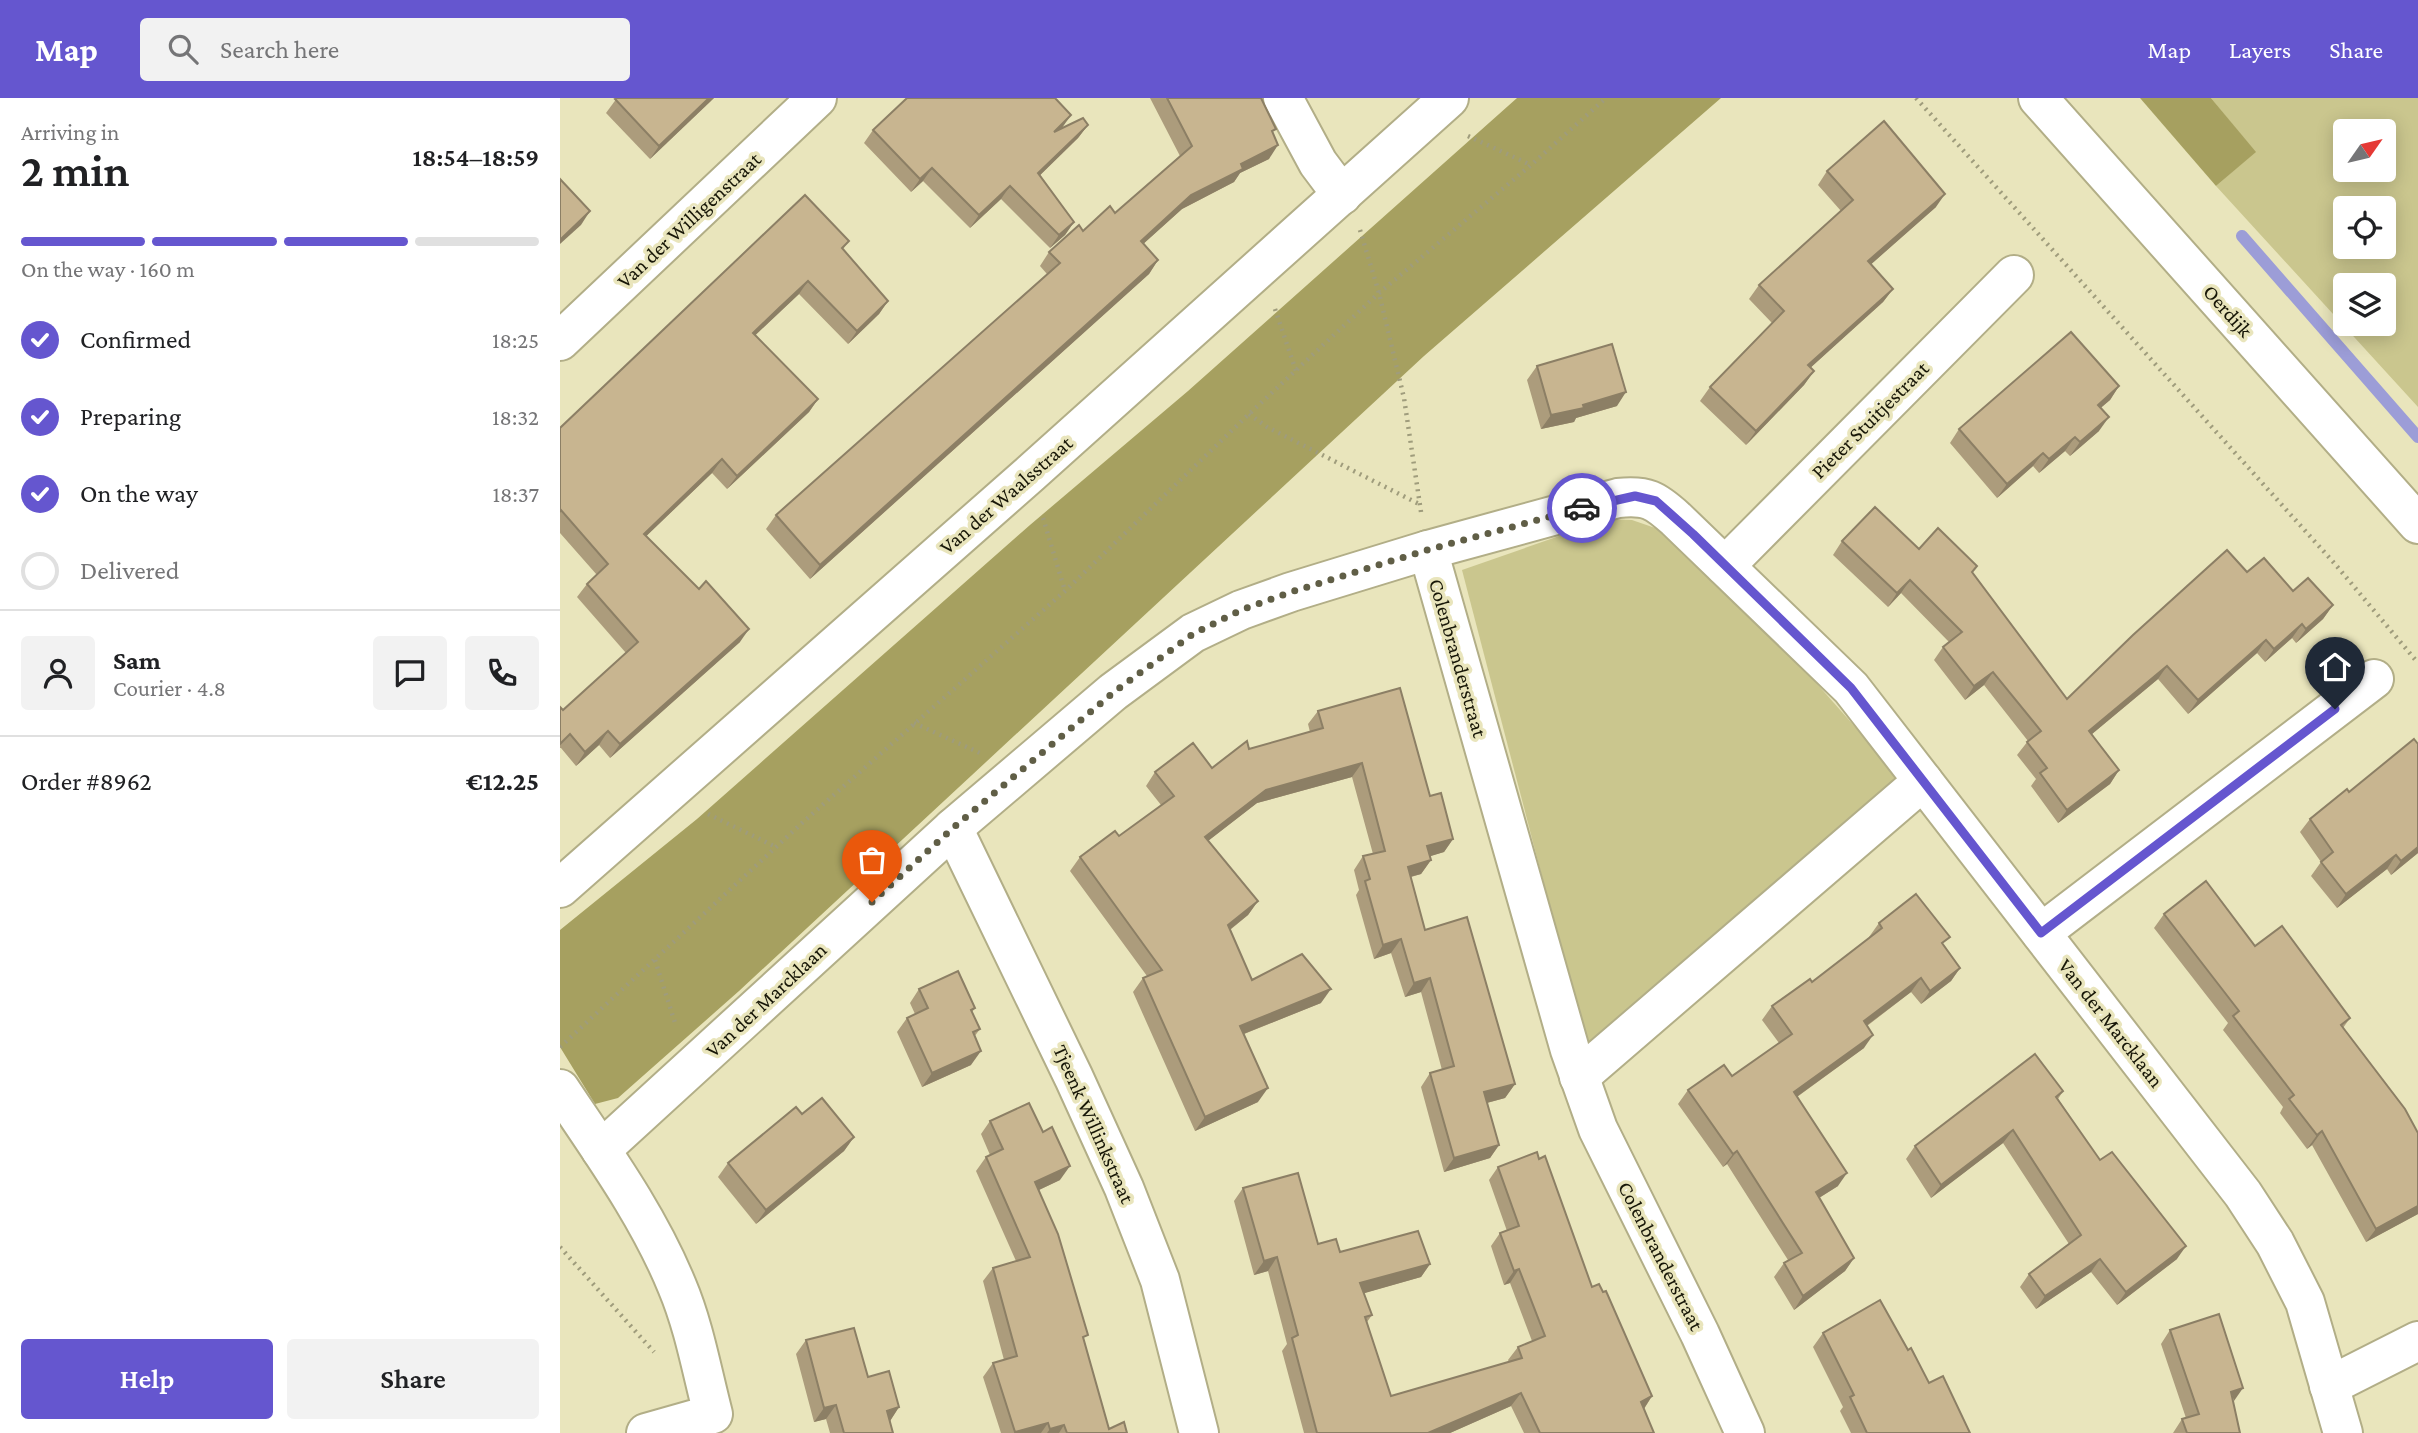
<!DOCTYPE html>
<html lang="en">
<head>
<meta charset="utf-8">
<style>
  :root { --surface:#fff; --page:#f2f2f2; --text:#202124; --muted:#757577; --line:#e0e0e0; --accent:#6556cf }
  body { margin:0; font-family:"Crimson Pro",serif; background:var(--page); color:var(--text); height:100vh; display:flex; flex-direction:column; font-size:26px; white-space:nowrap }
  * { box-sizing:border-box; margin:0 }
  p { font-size:23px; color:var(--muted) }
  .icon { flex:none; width:38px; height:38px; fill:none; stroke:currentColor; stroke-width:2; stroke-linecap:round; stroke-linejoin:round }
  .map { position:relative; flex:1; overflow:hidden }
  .sheet { display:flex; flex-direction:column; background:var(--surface); width:560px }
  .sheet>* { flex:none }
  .needle { width:46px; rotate:56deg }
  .buttons { position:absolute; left:1773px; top:21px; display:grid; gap:14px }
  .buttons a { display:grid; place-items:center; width:63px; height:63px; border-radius:7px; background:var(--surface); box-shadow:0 4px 18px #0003; font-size:35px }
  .pin { position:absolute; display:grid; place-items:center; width:60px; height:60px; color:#fff; margin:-72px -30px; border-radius:50% 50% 50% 0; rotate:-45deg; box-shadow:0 0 7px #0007 }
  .pin .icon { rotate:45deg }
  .courier { position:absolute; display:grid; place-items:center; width:70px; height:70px; margin:-35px; border:5px solid #6556cf; border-radius:50%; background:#fff; color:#222; box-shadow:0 2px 9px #0007 }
  .summary em { font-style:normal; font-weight:600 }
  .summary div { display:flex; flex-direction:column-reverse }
  .summary { display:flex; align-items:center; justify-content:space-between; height:119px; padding:0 21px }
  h1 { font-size:46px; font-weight:600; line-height:52px }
  .bar { display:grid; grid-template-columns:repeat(4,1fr); gap:10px 7px; align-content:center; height:84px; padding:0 21px }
  .bar i { height:9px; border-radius:5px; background:var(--line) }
  .bar .on { background:var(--accent) }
  .bar p { grid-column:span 4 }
  .line { display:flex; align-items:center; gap:18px; padding:0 21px; border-top:2px solid var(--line) }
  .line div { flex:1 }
  .round { display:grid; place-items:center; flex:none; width:74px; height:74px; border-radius:7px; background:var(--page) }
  ol { padding:0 21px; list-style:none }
  li { display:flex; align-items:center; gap:21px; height:77px }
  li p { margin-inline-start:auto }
  li .icon { padding:7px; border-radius:50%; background:var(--accent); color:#fff; stroke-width:4 }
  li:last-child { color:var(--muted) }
  li i { width:38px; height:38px; border:4px solid var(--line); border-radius:50% }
  .button { display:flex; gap:14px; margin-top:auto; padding:14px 21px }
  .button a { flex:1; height:80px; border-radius:7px; background:var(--accent); color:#fff; font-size:28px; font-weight:600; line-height:80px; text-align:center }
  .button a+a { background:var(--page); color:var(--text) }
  header { display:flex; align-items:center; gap:42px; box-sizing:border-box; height:98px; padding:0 35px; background:var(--accent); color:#fff }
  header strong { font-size:33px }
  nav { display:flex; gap:38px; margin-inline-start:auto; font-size:24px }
  .search { width:490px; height:63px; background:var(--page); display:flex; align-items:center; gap:18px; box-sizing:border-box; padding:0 24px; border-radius:7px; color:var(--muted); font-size:26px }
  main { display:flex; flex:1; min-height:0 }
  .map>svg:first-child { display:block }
  .green { fill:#cac68e; fill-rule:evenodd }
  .forest { fill:#a6a060 }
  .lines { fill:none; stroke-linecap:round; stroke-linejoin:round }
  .stream { stroke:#9c9dd7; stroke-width:12 }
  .minor-casing { stroke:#b2ae87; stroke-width:42 }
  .path { stroke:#9f9c7c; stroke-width:4.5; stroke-dasharray:2 5; stroke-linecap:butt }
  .minor { stroke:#fff; stroke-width:38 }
  .wall { fill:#ac9c7c }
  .shaded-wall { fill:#8c7f65 }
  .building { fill:#c8b590; stroke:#8c7f65; stroke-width:2 }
  .done { stroke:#605e46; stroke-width:7; stroke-dasharray:0 12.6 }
  .route { stroke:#6556cf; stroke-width:9 }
  .labels { text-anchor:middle; stroke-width:7; stroke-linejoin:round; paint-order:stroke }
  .street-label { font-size:21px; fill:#171607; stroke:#e9e5bc }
</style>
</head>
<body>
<header>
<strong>Map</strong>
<div class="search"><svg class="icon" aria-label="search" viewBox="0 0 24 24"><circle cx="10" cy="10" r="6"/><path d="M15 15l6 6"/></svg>Search here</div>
<nav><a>Map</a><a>Layers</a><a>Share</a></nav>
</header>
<main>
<section class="sheet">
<div class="summary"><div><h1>2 min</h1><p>Arriving in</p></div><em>18:54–18:59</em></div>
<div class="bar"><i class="on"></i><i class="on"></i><i class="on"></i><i></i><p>On the way · 160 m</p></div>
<ol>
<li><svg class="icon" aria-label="check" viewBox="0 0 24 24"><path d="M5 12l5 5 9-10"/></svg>Confirmed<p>18:25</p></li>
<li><svg class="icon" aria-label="check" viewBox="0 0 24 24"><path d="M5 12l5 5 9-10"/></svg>Preparing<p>18:32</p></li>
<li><svg class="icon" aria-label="check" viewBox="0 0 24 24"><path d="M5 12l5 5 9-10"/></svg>On the way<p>18:37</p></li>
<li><i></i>Delivered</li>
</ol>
<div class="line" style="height:126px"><a class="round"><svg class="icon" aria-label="person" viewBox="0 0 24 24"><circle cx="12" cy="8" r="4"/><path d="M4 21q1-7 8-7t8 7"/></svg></a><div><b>Sam</b><p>Courier · 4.8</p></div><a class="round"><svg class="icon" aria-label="chat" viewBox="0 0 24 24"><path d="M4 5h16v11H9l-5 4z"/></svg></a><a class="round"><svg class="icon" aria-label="phone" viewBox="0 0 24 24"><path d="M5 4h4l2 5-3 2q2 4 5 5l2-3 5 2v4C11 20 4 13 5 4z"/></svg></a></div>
<div class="line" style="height:91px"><div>Order #8962</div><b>€12.25</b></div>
<div class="button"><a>Help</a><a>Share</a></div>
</section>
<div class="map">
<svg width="1858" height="1335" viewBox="0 0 1858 1335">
  <rect width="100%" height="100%" fill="#e9e5bc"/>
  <g class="green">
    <path d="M1651 0H1858V309L1656 88 1695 54ZM1785 33H1824V72H1785ZM1785 110H1824V149H1785ZM1785 187H1824V226H1785Z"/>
    <path d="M1048 421 1072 422 1101 432 1229 554 1311 647 1339 682 1028 955 902 472Z"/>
  </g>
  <g class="forest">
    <path d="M957 0H1161L864 258 179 893 58 1000 35 1006 0 949V832L137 721 470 427 628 293Z"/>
    <path d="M1580 0H1651L1696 54 1656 88Z"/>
  </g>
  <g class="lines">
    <path class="stream" d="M1682 138 1858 339"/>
    <defs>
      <g id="minor">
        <path d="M723 0 758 65 782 97"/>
        <path d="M1478 0 1858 426"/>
        <path d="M0 243 257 0"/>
        <path d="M868 452 1010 952 1038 1031 1140 1236 1185 1335"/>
        <path d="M1165 468 1454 177"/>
        <path d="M393 730 514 980 564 1090 600 1182 639 1335"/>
        <path d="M0 790 471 375 889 0"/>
        <path d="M1481 835 1814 581"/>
        <path d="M1019 979 1363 683"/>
        <path d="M0 991C42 1054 88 1117 117 1188 134 1228 142 1274 153 1316L86 1335"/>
        <path d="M41 1052 393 730 553 594 633 535 681 512 731 494 868 452 1058 400C1087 397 1095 402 1116 421L1291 590 1683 1096 1715 1145 1745 1204 1783 1335"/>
        <path d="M1769 1288 1858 1243"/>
      </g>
    </defs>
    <use href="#minor" class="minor-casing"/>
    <g class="path">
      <path d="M1356 0 1775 466 1858 565"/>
      <path d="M908 38 971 67"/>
      <path d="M800 132 819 195 844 300 861 414"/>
      <path d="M715 211 736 273"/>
      <path d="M689 316 707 329 859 406"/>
      <path d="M483 420 505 493"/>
      <path d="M354 625 420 655"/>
      <path d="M148 716 216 749"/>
      <path d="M95 862 116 928"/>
      <path d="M0 949 242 725 505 493 689 316 819 195 971 67 1046 0"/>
      <path d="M0 1149 94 1254"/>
    </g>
    <use href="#minor" class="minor"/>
  </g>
  <g class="wall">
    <path d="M57 0H154L90 61 46 15Z"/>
    <path d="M590 0H701L713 35 709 61 680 75 674 84 622 111 583 146 598 162 589 176 250 481 206 431 216 417 487 176 480 168 489 154 555 115 620 58Z"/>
    <path d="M528 27 518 40 480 77 514 124 505 137 490 150 441 101 410 130 363 83 351 94 304 45 313 32 501 31Z"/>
    <path d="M1267 73 1376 109 1311 166 1333 191 1323 204 1250 270 1254 273 1244 287 1186 347 1140 303 1150 289 1212 225 1189 201 1199 187 1281 113 1258 87Z"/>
    <path d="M289 143 283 151 328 203 319 216 288 246 239 196 195 237 258 301 249 314 167 391 152 375 86 438 180 544 50 660 39 647 16 668 1 650H0V609L3 612 66 555 17 499 27 486 37 477 0 435V330Z"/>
    <path d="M977 268 1057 308 1016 320 1014 324 981 331 967 282Z"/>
    <path d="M1559 288 1550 302 1540 310 1539 333 1510 358 1505 353 1479 375 1473 368 1437 400 1390 345 1399 331Z"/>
    <path d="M1282 443 1359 451 1413 475 1507 601 1687 474 1733 493 1773 507 1763 521 1736 545 1732 540 1705 564 1697 555 1628 616 1598 581 1532 636 1559 672 1550 686 1498 725 1471 688 1476 681 1457 657 1468 643 1424 587 1405 602 1374 562 1383 549 1389 544 1341 495 1328 509 1273 457Z"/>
    <path d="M758 613 870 698 893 741 884 754 870 758 871 762 861 776 851 779 865 832 955 986 945 1000 927 1005 939 1047 930 1060 884 1074 861 989 870 975 882 972 861 894 845 899 831 855 814 861 796 797 799 792 794 772 803 758 813 756 792 679 697 705 648 743 698 803 688 817 670 832 692 882 761 905 684 936 698 1004 635 1033 573 894 583 880 587 878 510 773 520 759 559 738 601 707 586 688 595 674 652 670 689 651 750 634 748 626Z"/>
    <path d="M1750 721 1858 755 1831 777 1827 771 1777 810 1751 778 1761 764 1740 734Z"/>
    <path d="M1604 816 1695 848 1790 920 1783 930 1858 1116 1806 1144 1752 1047 1747 1051 1720 1015 1723 1009 1663 932 1668 925 1594 830Z"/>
    <path d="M1319 825 1384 847 1400 870 1391 883 1361 906 1351 894 1307 928 1304 950 1237 999 1278 1088 1259 1100 1294 1160 1285 1173 1234 1212 1214 1179 1224 1165 1228 1162 1167 1066 1163 1069 1118 1006 1128 992 1172 978 1219 945 1202 922 1212 908 1252 884 1310 839H1309Z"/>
    <path d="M359 891 415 910 412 914 420 931 414 939 411 967 362 989 337 934 347 920 355 916 350 905Z"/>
    <path d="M1503 993 1498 1001 1540 1062 1617 1161 1557 1207 1531 1174 1476 1211 1460 1189 1469 1176 1509 1146 1443 1045 1371 1100 1346 1061 1355 1048Z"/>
    <path d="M242 1016 294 1039 284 1053 196 1126 158 1079 168 1065Z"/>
    <path d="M430 1023 500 1082 479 1092 524 1242 549 1331 567 1335H441L423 1279 433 1265 444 1262 423 1183 433 1170 456 1163 416 1073 426 1059 430 1057 421 1036Z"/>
    <path d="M938 1069 1032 1189 1092 1298 1084 1311 1094 1335H964L951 1308 890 1335H744L722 1253 727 1246 708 1173 694 1177 674 1103 683 1090 758 1146 780 1154 870 1166 861 1179 804 1195 812 1217 807 1224 831 1298 949 1264 948 1262 958 1249 972 1243 950 1185 944 1187 931 1148 940 1135 947 1133 929 1082Z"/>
    <path d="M1610 1232 1673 1303 1680 1335H1613L1622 1321 1626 1320 1601 1246Z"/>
    <path d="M1263 1235 1369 1285 1410 1335H1291L1280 1313 1283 1309 1253 1249Z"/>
    <path d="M246 1242 308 1279 339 1309 330 1323 333 1335H270L266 1321 254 1324 236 1256Z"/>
  </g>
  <g class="shaded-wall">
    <path d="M149 0H154L90 61 99 48Z"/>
    <path d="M511 17 502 30 485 48 494 34Z"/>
    <path d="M528 27 518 40 469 88 478 75Z"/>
    <path d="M718 47 709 61 680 75 674 84 622 111 571 157 581 143 631 97 681 66Z"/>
    <path d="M372 70 363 83 351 94 360 81Z"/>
    <path d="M450 88 441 101 410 130 419 117Z"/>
    <path d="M1385 96 1376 109 1299 177 1308 163Z"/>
    <path d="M30 113 21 127 0 146V142Z"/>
    <path d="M514 124 505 137 490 150 499 137Z"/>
    <path d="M598 162 589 176 250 481 260 467Z"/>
    <path d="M248 183 239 196 184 248 193 235Z"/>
    <path d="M1333 191 1323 204 1238 281 1248 267Z"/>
    <path d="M328 203 319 216 288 246 297 233Z"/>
    <path d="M1254 273 1244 287 1186 347 1196 333Z"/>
    <path d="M1559 288 1550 302 1528 321 1538 307Z"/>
    <path d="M1066 294 1057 308 1016 320 1014 324 981 331 991 317Z"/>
    <path d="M258 301 249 314 167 391 177 378Z"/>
    <path d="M1549 319 1539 333 1510 358 1520 344Z"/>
    <path d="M1515 339 1505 353 1479 375 1489 361Z"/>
    <path d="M1483 355 1473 368 1437 400 1447 386Z"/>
    <path d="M162 361 152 375 75 449 84 436Z"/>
    <path d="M1350 482 1341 495 1328 509 1337 495Z"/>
    <path d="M1773 507 1763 521 1736 545 1746 531Z"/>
    <path d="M1742 526 1732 540 1705 564 1714 551Z"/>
    <path d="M189 531 180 544 50 660 60 646Z"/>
    <path d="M1706 542 1697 555 1628 616 1638 602Z"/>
    <path d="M1607 568 1598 581 1520 646 1529 633Z"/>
    <path d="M1433 574 1424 587 1405 602 1414 588Z"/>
    <path d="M48 633 39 647 16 668 25 654Z"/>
    <path d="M802 665 792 679 697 705 635 753 645 739 706 692Z"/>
    <path d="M1559 672 1550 686 1498 725 1507 712Z"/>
    <path d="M893 741 884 754 858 762 867 748Z"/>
    <path d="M1858 749V755L1831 777 1841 763Z"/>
    <path d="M1836 757 1827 771 1777 810 1786 796Z"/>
    <path d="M871 762 861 776 838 782 848 769Z"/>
    <path d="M698 803 688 817 658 841 668 827Z"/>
    <path d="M841 841 831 855 814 861 823 847Z"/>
    <path d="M1400 870 1391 883 1361 906 1370 893Z"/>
    <path d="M870 880 861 894 845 899 854 885Z"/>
    <path d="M1361 880 1351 894 1294 937 1304 923Z"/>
    <path d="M771 891 761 905 671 941 680 928Z"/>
    <path d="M1313 937 1304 950 1224 1008 1234 994Z"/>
    <path d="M421 953 411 967 362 989 372 975Z"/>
    <path d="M955 986 945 1000 915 1008 924 994Z"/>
    <path d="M708 990 698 1004 635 1033 645 1019Z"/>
    <path d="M1453 1032 1443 1045 1371 1100 1381 1087Z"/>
    <path d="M1762 1033 1752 1047 1747 1051 1757 1037Z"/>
    <path d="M294 1039 284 1053 196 1126 206 1112Z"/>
    <path d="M939 1047 930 1060 884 1074 894 1060Z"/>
    <path d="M1177 1053 1167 1066 1163 1069 1173 1056Z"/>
    <path d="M510 1068 500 1082 466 1098 475 1084Z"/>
    <path d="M1287 1075 1278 1088 1246 1108 1256 1094Z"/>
    <path d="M1858 1108V1116L1806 1144 1816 1131Z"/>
    <path d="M1626 1148 1617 1161 1557 1207 1566 1194Z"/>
    <path d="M717 1159 708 1173 694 1177 704 1163Z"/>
    <path d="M1294 1160 1285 1173 1234 1212 1243 1198Z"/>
    <path d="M1540 1161 1531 1174 1476 1211 1485 1198Z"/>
    <path d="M870 1166 861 1179 791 1199 800 1185Z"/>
    <path d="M959 1171 950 1185 944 1187 954 1173Z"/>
    <path d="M1683 1290 1674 1303 1671 1294Z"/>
    <path d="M961 1295 951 1308 890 1335H868Z"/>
    <path d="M1092 1298 1083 1312 1081 1304Z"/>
    <path d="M276 1307 266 1321 254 1324 264 1310Z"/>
    <path d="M339 1309 330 1323 327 1313Z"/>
    <path d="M488 1325 481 1335H454L455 1334Z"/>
    <path d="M504 1327 499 1335H487L490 1331Z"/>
  </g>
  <g class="building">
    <path d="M57 0H149L99 48 55 1Z"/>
    <path d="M347 0H495L511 17 494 34 523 20 528 27 478 75 514 124 499 137 450 88 419 117 372 70 360 81 313 32Z"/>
    <path d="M607 0H701L716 31 712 33 718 47 681 66 683 71 631 97 581 143 598 162 260 467 216 417 500 165 489 154 519 127 523 133 550 108 555 115 632 48Z"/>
    <path d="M1324 23 1385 96 1308 163 1333 191 1248 267 1254 273 1196 333 1150 289 1224 213 1199 187 1293 102 1267 73Z"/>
    <path d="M0 81 30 113 0 142Z"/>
    <path d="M245 97 289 143 282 150 328 203 297 233 248 183 218 211 193 235 258 301 177 378 162 361 84 436 139 491 146 483 189 531 60 646 48 633 25 654 10 636 0 646V609L3 612 78 544 27 486 48 466 1 412 0 414V330Z"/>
    <path d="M1511 234 1559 288 1538 307 1549 319 1520 344 1515 339 1489 361 1483 355 1447 386 1399 331Z"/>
    <path d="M1052 246 1066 294 1023 307 1024 310 991 317 977 268Z"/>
    <path d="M1315 409 1359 451 1378 430 1417 468 1412 474 1507 601 1573 537 1667 452 1687 474 1704 460 1733 493 1748 480 1773 507 1746 531 1742 526 1714 551 1706 542 1638 602 1607 568 1529 633 1559 672 1507 712 1480 675 1487 670 1467 644 1481 633 1433 574 1414 588 1383 549 1402 534 1350 482 1337 495 1282 443Z"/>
    <path d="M840 590 870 698 881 695 893 741 867 748 871 762 848 769 865 832 907 819 955 986 924 994 939 1047 894 1060 870 975 894 968 870 880 854 885 841 841 823 847 805 783 810 781 803 758 825 753 802 665 706 692 645 739 698 803 668 827 692 882 742 856 771 891 680 928 708 990 645 1019 583 880 602 872 520 759 555 733 559 738 614 698 595 674 633 645 652 670 687 643 689 651 763 630 758 613Z"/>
    <path d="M1854 641 1858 646V749L1841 763 1836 757 1786 796 1761 764 1773 754 1750 721 1787 691 1789 694Z"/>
    <path d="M1646 783 1695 848 1722 828 1790 920 1781 927 1845 1011 1858 1035V1108L1816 1131 1762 1033 1757 1037 1729 1001 1734 997 1673 918 1679 913 1604 816Z"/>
    <path d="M1356 796 1390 839 1382 845 1400 870 1370 893 1361 880 1304 923 1313 937 1234 994 1287 1075 1256 1094 1294 1160 1243 1198 1224 1165 1242 1155 1177 1053 1173 1056 1128 992 1164 967 1172 978 1232 936 1212 908 1250 881 1252 884 1322 830 1319 825Z"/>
    <path d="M398 873 415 910 411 912 420 931 413 934 421 953 372 975 347 920 368 910 359 891Z"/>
    <path d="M1475 956 1503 993 1496 999 1540 1062 1552 1054 1626 1148 1566 1194 1540 1161 1485 1198 1469 1176 1521 1137 1453 1032 1381 1087 1355 1048Z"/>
    <path d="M262 1000 294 1039 206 1112 168 1065 236 1009 242 1016Z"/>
    <path d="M469 1005 483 1034 492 1029 510 1068 475 1084 498 1136 528 1237 523 1239 549 1331 564 1324 567 1335H507L504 1327 490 1331 488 1325 455 1334 433 1265 457 1258 433 1170 470 1159 426 1059 443 1051 430 1023Z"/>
    <path d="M977 1054 979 1061 985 1058 1032 1189 1039 1186 1043 1194 1046 1193 1092 1298 1081 1304 1094 1335H980L961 1295 868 1335H757L732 1240 738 1237 717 1159 704 1163 683 1090 738 1075 758 1146 776 1141 780 1154 858 1133 870 1166 800 1185 812 1217 805 1219 831 1298 962 1260 958 1249 985 1238 959 1171 954 1173 940 1135 959 1128 938 1069Z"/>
    <path d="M1320 1202 1348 1252 1351 1250 1369 1285 1383 1278 1410 1335H1307L1290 1299 1294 1297 1263 1235Z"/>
    <path d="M1659 1216 1683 1290 1671 1294 1680 1335H1627L1622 1321 1639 1316 1610 1232Z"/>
    <path d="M294 1230 308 1279 329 1273 339 1309 327 1313 333 1335H284L276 1307 264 1310 246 1242Z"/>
  </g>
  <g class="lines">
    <path class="done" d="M312 804 393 730 554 594 633 536 681 512 731 494 867 452 1022 410"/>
    <path class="route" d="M1022 410 1075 398 1096 403 1133 436 1291 590 1481 835 1775 611"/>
  </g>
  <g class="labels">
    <g class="street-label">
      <text transform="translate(129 122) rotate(-43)" y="7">Van der Willigenstraat</text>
      <text transform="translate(1668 213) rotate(48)" y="7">Oerdijk</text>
      <text transform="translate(1310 322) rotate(-45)" y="7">Pieter Stuitjestraat</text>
      <text transform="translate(446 397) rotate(-41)" y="7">Van der Waalsstraat</text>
      <text transform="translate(898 560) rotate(74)" y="7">Colenbranderstraat</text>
      <text transform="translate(206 902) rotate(-43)" y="7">Van der Marcklaan</text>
      <text transform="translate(1551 925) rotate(52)" y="7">Van der Marcklaan</text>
      <text transform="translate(534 1026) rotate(66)" y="7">Tjeenk Willinkstraat</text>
      <text transform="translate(1101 1158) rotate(63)" y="7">Colenbranderstraat</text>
    </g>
  </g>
</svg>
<div class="buttons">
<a><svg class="needle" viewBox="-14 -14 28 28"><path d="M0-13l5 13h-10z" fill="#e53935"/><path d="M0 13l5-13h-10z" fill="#757577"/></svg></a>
<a><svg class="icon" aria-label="locate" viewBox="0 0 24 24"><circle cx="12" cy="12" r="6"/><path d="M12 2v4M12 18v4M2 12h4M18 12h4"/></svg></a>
<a><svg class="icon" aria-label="layers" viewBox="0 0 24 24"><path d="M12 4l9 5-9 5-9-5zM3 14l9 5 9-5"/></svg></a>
</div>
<div class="pin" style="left:312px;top:804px;background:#ea580c"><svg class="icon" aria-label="bag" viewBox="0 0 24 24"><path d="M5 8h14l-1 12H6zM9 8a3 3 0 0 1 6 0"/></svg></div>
<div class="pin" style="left:1775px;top:611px;background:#1f2937"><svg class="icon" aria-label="home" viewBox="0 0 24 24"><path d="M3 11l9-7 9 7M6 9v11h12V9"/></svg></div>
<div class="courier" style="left:1022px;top:410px"><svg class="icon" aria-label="car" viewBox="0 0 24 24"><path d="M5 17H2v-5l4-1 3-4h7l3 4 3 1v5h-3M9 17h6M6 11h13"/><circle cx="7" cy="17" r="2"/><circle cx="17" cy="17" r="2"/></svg></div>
</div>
</main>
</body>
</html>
